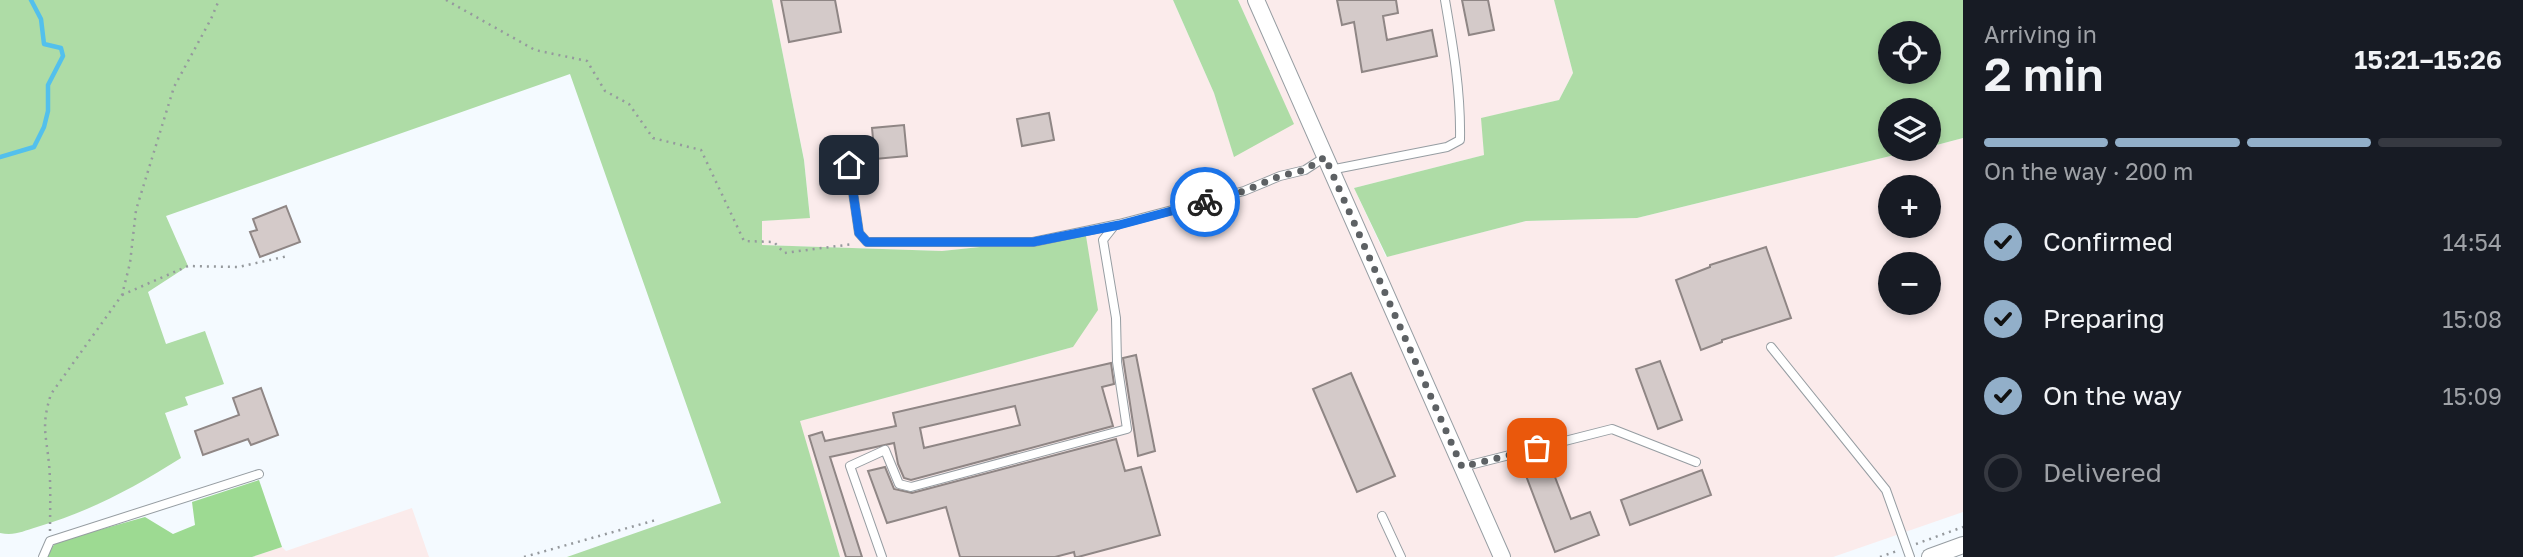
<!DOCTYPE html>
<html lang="en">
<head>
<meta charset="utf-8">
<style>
  :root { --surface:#171b24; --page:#242831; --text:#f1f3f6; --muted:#9ea1a6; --line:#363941; --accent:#92afc9 }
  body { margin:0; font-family:"Golos Text",sans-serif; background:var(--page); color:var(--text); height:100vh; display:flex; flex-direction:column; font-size:26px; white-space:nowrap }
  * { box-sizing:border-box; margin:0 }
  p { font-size:23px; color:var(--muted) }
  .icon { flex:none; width:38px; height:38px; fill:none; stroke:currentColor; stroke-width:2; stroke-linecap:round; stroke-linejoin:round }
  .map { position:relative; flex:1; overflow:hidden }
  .drawer { display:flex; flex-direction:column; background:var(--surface); width:560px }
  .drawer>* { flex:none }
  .buttons { position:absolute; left:1878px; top:21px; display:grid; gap:14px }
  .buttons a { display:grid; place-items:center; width:63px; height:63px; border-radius:50%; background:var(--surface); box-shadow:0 4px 10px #0003; font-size:35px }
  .pin { position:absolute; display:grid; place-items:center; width:60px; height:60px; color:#fff; margin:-30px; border-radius:14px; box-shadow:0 4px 10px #0006 }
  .courier { position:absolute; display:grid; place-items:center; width:70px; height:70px; margin:-35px; border:5px solid #1a73e8; border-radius:50%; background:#fff; color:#222; box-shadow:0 2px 9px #0007 }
  .head em { font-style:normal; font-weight:600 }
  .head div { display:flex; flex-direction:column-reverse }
  .head { display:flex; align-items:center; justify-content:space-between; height:119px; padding:0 21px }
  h1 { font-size:46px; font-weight:600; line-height:52px }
  .bar { display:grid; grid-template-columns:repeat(4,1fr); gap:10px 7px; align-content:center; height:84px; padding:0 21px }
  .bar i { height:9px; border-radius:5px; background:var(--line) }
  .bar .current { background:var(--accent) }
  .bar p { grid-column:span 4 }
  ol { padding:0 21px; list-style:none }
  li { display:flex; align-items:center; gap:21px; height:77px }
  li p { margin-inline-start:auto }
  li .icon { padding:7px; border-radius:50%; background:var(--accent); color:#111; stroke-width:4 }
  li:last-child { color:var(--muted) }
  li i { width:38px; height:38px; border:4px solid var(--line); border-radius:50% }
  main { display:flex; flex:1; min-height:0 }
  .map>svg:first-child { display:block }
  .industrial { fill:#fbebeb; fill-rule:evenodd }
  .green { fill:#aedca6; fill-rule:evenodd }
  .forest { fill:#9dda92 }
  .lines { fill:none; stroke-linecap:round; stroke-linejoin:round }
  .stream { stroke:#53c0ec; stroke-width:4.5 }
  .building { fill:#d4cac9; stroke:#8f8685; stroke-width:2; fill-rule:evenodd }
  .service-casing { stroke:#969da2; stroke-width:10 }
  .minor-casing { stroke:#969da2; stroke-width:18 }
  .path { stroke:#95999d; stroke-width:2.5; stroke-dasharray:2 5; stroke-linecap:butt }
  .service { stroke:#fff; stroke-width:8 }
  .minor { stroke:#fff; stroke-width:16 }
  .done { stroke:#5d6164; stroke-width:7; stroke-dasharray:0 12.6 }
  .route { stroke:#1a73e8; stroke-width:9 }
</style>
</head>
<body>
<main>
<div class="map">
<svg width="1963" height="557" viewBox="0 0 1963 557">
  <rect width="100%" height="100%" fill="#f4faff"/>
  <g class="industrial">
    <path d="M772 0H1173L1214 93 1234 156 1293 123 1238 0H1554L1573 73 1559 100 1482 118 1484 155 1354 188 1386 257 1526 221 1637 218 1919 149H1928L1929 147 1963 138V512L1833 557H840L799 421 1073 347 1086 236 942 251 762 245V221L810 217 804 159ZM1890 187H1928V226H1890ZM1890 264H1928V303H1890Z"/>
    <path d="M412 508 429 557H252L282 547 286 551Z"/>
  </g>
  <g class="green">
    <path d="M0 0H772L804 160 810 218 762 221V245L942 251 1086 236 1098 310 1073 347 800 421 840 557H567L721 503 570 74 166 216 188 266 148 292 166 344 205 331 224 384 185 397 188 405 165 413 181 458C135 487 89 512 37 527 23 531 15 536 0 533Z"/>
    <path d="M1173 0H1238L1294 124 1234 157 1214 93Z"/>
    <path d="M1554 0H1963V138L1929 147 1928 110H1890V149H1919L1637 218 1526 221 1387 257 1354 188 1484 155 1481 118 1559 100 1573 73ZM1928 33V72H1890V33Z"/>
  </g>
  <path class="forest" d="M259 480 282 547 252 557H45L56 542 145 517 173 534 195 525 192 502Z"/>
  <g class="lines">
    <path class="stream" d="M0 157 34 147 44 127 48 111V85L63 56 61 48 44 44 41 19 31 0"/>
  </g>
  <g class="building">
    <path d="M781 0H835L841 32 789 42Z"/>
    <path d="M1337 0H1396L1398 13 1383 16 1387 40 1432 30 1437 56 1362 72 1354 22 1342 25Z"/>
    <path d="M1462 0H1488L1494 30 1469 35Z"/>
    <path d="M1049 113 1054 140 1022 146 1017 119Z"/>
    <path d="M904 125 907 156 875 159 872 128Z"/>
    <path d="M286 206 300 242 260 257 250 232 257 230 253 219Z"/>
    <path d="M1766 247 1791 318 1722 340V342L1701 350 1676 280 1710 267V265Z"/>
    <path d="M1136 355 1155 451 1138 456 1123 358Z"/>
    <path d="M1660 361 1682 420 1658 429 1636 369Z"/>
    <path d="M1111 363 1114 384 1102 387 1113 426 911 480 904 478 898 464 894 443 830 457 862 557H846L809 436 822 432 825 441 896 426 893 413ZM1015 406 1020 425 924 448 920 428Z"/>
    <path d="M1351 373 1395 476 1357 492 1313 389Z"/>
    <path d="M261 388 278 435 251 445 248 439 203 455 195 431 239 415 233 398Z"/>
    <path d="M1116 439 1125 471 1141 467 1160 535 1078 557H1075L1074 552 1055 557H960L946 507 887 523 868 471 885 467 894 489 912 493Z"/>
    <path d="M1550 464 1571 519 1590 512 1599 535 1555 552 1525 473Z"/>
    <path d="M1702 470 1711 495 1630 525 1621 500Z"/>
  </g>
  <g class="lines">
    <defs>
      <g id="service">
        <path d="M849 165 859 233 867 242H1033L1119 224 1244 191 1280 176 1305 170 1325 157"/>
        <path d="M1330 170 1447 147 1460 140C1461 92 1453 46 1445 0"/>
        <path d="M1771 347 1886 490 1910 557"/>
        <path d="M1462 467 1612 429 1696 462"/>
        <path d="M1382 516 1401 557"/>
        <path d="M43 557 50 541 259 474"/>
        <path d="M882 557 850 466 885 450 899 484 911 487 1127 429 1117 362 1116 318 1103 240 1114 226"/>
      </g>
      <g id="minor">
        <path d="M1256 0 1502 557"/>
        <path d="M1930 557 1963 545"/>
      </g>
    </defs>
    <use href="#service" class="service-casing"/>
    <use href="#minor" class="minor-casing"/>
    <g class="path">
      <path d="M446 0 535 50 587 61 605 91 629 104 653 138 701 150 744 241 774 242 784 253 853 244"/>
      <path d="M122 295 188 266 238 267 288 256"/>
      <path d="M50 531C50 509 51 486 49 464 46 433 41 426 51 394L122 295 130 263 136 210 174 87 211 19 219 0"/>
      <path d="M1916 544 1963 527"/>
      <path d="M524 557 656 520"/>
      <path d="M1880 557 1897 551"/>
    </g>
    <use href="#service" class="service"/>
    <use href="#minor" class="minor"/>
  </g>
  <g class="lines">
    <path class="done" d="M1205 202 1244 191 1280 176 1305 170 1325 157 1462 467 1537 448"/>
    <path class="route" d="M849 165 859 233 867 242H1033L1119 225 1205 202"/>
  </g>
</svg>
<div class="buttons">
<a><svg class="icon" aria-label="locate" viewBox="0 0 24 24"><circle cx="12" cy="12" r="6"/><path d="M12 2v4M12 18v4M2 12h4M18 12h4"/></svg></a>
<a><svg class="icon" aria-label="layers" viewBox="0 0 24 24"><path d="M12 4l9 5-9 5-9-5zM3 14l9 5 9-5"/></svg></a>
<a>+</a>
<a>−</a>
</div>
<div class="pin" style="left:1537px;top:448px;background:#ea580c"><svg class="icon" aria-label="bag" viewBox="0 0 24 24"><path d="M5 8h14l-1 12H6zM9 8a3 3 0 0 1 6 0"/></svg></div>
<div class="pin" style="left:849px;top:165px;background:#1f2937"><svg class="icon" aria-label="home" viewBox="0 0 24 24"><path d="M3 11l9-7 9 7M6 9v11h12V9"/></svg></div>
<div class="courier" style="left:1205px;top:202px"><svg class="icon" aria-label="bike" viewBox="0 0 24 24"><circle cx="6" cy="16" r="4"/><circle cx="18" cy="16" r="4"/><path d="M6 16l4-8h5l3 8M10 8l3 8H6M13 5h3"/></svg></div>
</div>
<section class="drawer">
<div class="head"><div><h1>2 min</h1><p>Arriving in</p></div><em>15:21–15:26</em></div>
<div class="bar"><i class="current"></i><i class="current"></i><i class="current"></i><i></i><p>On the way · 200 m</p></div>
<ol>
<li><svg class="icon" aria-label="check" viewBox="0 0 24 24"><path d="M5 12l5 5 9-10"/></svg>Confirmed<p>14:54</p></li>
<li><svg class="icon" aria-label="check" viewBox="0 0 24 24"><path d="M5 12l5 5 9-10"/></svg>Preparing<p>15:08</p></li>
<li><svg class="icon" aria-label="check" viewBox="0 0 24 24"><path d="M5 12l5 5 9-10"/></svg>On the way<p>15:09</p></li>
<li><i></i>Delivered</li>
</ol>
</section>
</main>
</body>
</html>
